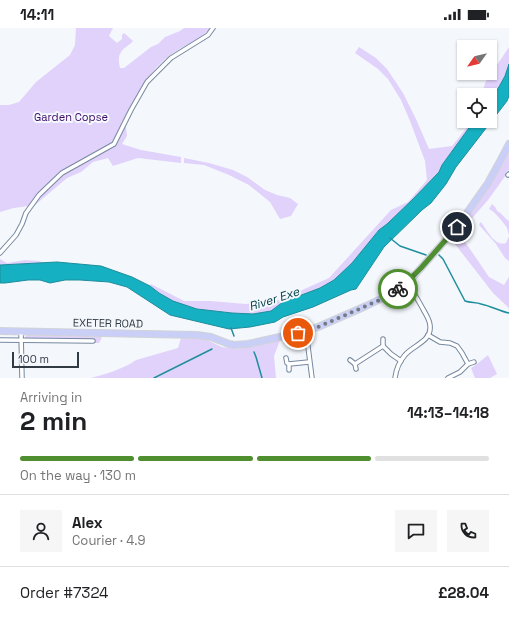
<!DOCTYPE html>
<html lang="en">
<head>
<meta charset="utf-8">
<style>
  :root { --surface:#fff; --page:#f6f6f6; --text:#202124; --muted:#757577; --line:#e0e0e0; --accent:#508f30 }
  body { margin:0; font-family:"Space Grotesk",sans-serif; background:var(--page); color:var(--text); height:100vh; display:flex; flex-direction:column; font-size:15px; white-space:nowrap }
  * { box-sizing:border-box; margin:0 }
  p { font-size:13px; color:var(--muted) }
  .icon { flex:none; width:22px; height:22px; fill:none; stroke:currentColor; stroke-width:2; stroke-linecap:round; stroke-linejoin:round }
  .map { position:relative; height:350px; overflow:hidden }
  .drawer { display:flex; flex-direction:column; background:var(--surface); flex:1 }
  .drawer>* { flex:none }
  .needle { width:26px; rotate:236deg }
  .controls { position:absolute; left:457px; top:12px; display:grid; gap:8px }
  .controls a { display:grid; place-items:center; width:40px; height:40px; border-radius:0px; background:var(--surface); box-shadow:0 1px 3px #0004; font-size:20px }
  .scale { position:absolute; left:12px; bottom:10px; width:67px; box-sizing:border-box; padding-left:4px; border:2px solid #323a44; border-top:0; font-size:11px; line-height:14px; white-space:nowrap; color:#323a44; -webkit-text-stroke:3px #f4f8fd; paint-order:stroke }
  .pin { position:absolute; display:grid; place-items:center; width:34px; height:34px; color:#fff; margin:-17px; border:2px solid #fff; border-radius:50%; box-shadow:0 1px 4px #0007 }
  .courier { position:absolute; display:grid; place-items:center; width:40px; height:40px; margin:-20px; border:3px solid #508f30; border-radius:50%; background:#fff; color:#222; box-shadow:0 1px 5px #0007 }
  .head em { font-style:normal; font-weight:800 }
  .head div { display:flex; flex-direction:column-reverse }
  .head { display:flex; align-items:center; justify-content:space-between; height:68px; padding:0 20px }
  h1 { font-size:26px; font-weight:800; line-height:30px }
  .bar { display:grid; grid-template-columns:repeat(4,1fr); gap:6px 4px; align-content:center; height:48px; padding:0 20px }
  .bar i { height:5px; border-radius:3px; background:var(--line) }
  .bar .selected { background:var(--accent) }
  .bar p { grid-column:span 4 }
  .line { display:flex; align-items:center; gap:10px; padding:0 20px; border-top:1px solid var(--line) }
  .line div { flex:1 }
  .round { display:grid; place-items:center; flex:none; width:42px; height:42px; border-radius:0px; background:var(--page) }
  .status { display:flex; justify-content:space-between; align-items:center; height:28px; padding:0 20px; background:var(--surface); direction:ltr }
  .status svg { height:11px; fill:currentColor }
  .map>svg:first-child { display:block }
  .green { fill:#e0d2fa }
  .water { fill:#15b0c1; stroke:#1e8d9c }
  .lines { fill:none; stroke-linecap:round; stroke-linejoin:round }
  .stream { stroke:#1e8d9c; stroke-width:1.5 }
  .street-casing { stroke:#7688a0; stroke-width:5.5 }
  .primary-casing { stroke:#d2d4d6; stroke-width:8 }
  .street { stroke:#fff; stroke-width:3.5 }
  .primary { stroke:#cacff7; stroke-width:6 }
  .done { stroke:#767c85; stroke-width:4; stroke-dasharray:0 7.2 }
  .route { stroke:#508f30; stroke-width:5 }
  .labels { text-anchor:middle; stroke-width:4; stroke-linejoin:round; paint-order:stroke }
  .park-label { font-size:11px; fill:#3d0b69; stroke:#f4f8fd }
  .street-label { font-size:11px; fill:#323a44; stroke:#f4f8fd }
  .water-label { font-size:12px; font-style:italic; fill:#004047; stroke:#f4f8fd }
</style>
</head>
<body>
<div class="status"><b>14:11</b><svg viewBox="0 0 49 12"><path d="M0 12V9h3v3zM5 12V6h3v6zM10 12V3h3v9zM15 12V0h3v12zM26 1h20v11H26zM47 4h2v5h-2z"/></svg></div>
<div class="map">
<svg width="509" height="350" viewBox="0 0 509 350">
  <rect width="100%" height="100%" fill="#f4f8fd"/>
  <g class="green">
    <path d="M76 0H113L109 8 117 15 122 11V7L124 5 133 13C129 18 122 20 120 26 118 29 119 36 120 40H124L151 19 158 16 165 9 180 3 184 0H210C204 9 179 20 169 28 147 45 135 71 121 96L126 99 127 108 122 116 141 122 181 129V135L138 130 113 138 108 130 93 134 81 144 67 150 35 177 14 180 0 184V77H9L19 74 36 54 70 27 75 17Z"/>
    <path d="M359 19 376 30 387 41 403 65 416 91 429 121 452 118 472 93H474L442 137 439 144 413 171 387 196 379 202 352 235 334 252 320 260 283 274 271 283 253 286 232 285 198 281 173 273 159 265 150 258 151 256 184 273H210L246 276 280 272 329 250 391 182 408 174 427 152 425 133 410 93 401 72 388 51 378 41 355 25Z"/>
    <path d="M509 19C509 24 509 30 509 35 508 47 497 63 490 73V67H482L485 55Z"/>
    <path d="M509 124V142L506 144V147L488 172 459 205 489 249 504 257 509 249V282L508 279 493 265 455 216C453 210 454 208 457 203 478 179 494 152 509 124Z"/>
    <path d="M184 130 209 135 233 142 247 149 265 162 277 167 290 170 298 176 291 188 280 191 270 174 249 157 229 147 204 137 184 135Z"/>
    <path d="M492 176 496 180 497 183C502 185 504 190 509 193V207C508 205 508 203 507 200 504 195 494 183 489 181Z"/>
    <path d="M481 194C487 202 495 219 506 215L509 208V233L505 230 496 216 480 198 479 196Z"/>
    <path d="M0 231 7 235 25 232 40 233 42 235 0 237Z"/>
    <path d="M27 306 103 307 99 315H95L94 312 26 310 25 309Z"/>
    <path d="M181 310H203L222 319 237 321 280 312 279 315 274 328 276 350H91C105 346 124 341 136 332L178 320Z"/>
    <path d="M488 327 497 346 490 350H475L471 340 477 336Z"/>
  </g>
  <path class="water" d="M509 36V68L507 73 456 139 446 156 431 175 422 182 384 219 356 261 351 262 313 279 283 289 275 294 250 299 229 301 170 287 127 259 109 254 80 252H65L50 255 40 252H28L5 255H0V237L57 234 101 238 132 249 150 258 159 265 173 273 197 281 232 285 253 286 271 283 283 274 320 260 334 252 352 235 379 202 387 196 413 171 439 144 442 137 474 93H490V73L495 66 505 48Z"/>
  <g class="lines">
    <g class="stream">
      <path d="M390 210 400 218 426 227"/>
      <path d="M439 227 443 231 465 273C471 275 476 274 481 276 491 278 499 283 509 285"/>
      <path d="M231 300 234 308"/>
      <path d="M254 324 256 329 262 350"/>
      <path d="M154 350 212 321"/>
    </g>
    <defs>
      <g id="street">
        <path d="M508 147 509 146"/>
        <path d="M0 225 16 207 22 196 26 185 39 167 62 145 114 116 131 82 147 54 171 30 208 7 213 0"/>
        <path d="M306 303 312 350"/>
        <path d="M21 304 22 350"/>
        <path d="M428 307 440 314 450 315 457 318 462 325 468 336 474 334"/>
        <path d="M0 312 93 313"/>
        <path d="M383 318V311"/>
        <path d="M286 330 287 335 289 336V342"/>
        <path d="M350 332 355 336 356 341"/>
        <path d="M289 336 309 334"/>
        <path d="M355 336 383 318 391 326 401 333"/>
        <path d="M395 350C396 342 399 334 405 327 412 318 432 313 430 298 430 292 426 287 423 281 418 272 413 263 407 254"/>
        <path d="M448 350 460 344 468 336"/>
      </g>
      <path id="primary" d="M0 303 197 307 211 309 229 316 234 317 248 316 298 305 318 299 366 278 391 266 400 260 413 249 457 199 488 155 498 137 509 116"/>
    </defs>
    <use href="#street" class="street-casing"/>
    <use href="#primary" class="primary-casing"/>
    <use href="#street" class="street"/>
    <use href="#primary" class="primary"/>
  </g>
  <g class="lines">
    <path class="done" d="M298 305 318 299 382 271 398 261"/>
    <path class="route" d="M398 261 407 254 421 240 457 199"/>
  </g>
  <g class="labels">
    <g class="park-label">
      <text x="71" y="93">Garden Copse</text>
    </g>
    <g class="street-label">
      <text transform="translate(108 295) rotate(1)" y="4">EXETER ROAD</text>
    </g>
    <g class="water-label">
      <text transform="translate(274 271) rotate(-18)" y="4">River Exe</text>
    </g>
  </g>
</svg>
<div class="controls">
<a><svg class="needle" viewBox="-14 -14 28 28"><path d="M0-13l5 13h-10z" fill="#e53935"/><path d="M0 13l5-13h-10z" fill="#757577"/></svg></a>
<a><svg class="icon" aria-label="locate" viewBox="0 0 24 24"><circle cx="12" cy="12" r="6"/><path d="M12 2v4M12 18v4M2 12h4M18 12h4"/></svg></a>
</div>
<div class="scale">100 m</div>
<div class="pin" style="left:298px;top:305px;background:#ea580c"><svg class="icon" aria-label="bag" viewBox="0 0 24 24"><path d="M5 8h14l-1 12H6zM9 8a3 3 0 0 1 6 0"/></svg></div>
<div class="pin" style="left:457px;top:199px;background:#1f2937"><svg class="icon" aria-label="home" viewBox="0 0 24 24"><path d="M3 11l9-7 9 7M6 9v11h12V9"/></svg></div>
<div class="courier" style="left:398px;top:261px"><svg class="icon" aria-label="bike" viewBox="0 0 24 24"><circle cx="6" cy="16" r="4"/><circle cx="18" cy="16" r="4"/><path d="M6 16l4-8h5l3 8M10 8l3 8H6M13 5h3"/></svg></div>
</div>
<section class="drawer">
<div class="head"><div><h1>2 min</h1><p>Arriving in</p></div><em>14:13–14:18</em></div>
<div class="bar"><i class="selected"></i><i class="selected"></i><i class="selected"></i><i></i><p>On the way · 130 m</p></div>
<div class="line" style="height:72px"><a class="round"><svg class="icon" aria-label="person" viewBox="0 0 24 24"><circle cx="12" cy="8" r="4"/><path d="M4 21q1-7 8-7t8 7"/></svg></a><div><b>Alex</b><p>Courier · 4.9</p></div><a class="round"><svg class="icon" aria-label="chat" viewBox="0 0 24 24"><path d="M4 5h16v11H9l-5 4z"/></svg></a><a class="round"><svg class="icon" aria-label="phone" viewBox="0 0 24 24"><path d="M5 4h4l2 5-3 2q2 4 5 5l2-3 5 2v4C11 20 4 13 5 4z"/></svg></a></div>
<div class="line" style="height:52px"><div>Order #7324</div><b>£28.04</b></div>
</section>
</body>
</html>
